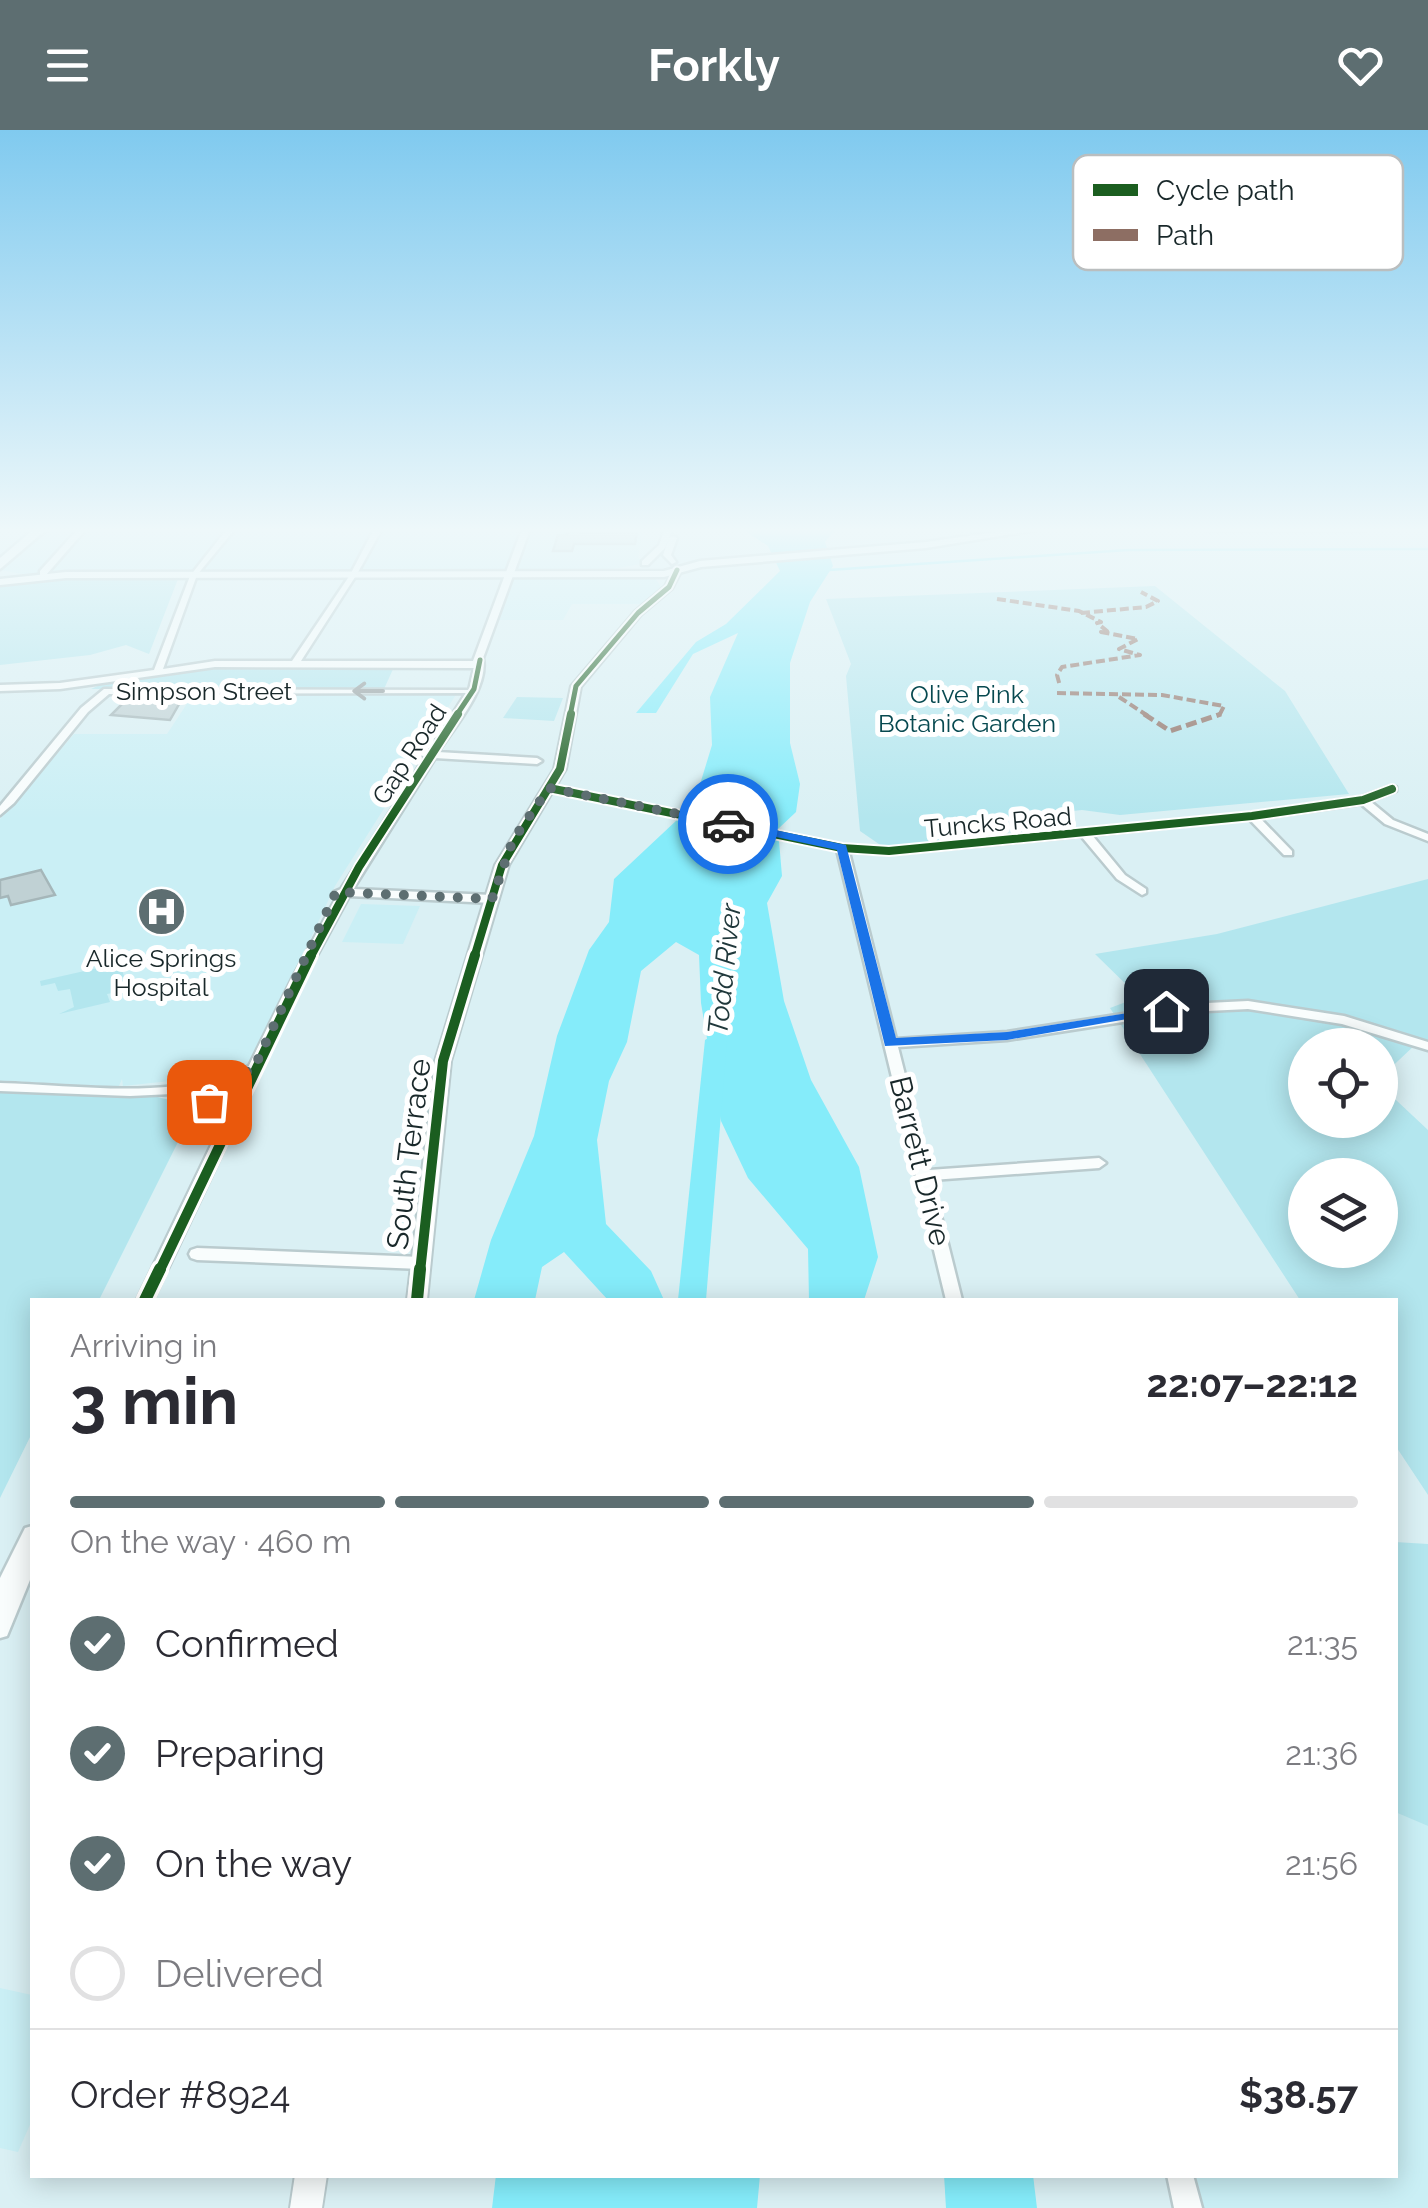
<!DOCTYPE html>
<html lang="en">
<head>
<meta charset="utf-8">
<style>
  :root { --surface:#fff; --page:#f7f7f7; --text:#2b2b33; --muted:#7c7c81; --line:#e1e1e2; --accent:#5d6e71 }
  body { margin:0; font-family:Raleway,sans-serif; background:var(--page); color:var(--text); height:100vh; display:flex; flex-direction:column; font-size:38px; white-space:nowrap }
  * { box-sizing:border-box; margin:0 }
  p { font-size:32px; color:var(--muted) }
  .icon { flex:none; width:55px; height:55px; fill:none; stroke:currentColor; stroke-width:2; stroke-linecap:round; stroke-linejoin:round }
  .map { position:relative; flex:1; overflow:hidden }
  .drawer { position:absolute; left:30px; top:1168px; width:1368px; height:880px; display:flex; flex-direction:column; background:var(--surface); border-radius:0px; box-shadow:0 5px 25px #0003 }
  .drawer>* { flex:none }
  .buttons { position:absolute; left:1288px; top:898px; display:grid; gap:20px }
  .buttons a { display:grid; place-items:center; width:110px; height:110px; border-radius:50%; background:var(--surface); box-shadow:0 5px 25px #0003; font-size:50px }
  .pin { position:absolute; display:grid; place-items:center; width:85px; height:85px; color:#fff; margin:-42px; border-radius:20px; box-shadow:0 5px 15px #0006 }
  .courier { position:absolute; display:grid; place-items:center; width:100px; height:100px; margin:-50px; border:8px solid #1a73e8; border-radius:50%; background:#fff; color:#222; box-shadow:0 2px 12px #0007 }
  .headline em { font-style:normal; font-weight:700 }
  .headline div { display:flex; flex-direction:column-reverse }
  .headline { display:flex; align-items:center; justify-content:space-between; height:170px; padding:0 40px }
  h1 { font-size:65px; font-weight:700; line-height:75px }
  .bar { display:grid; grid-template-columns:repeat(4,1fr); gap:15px 10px; align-content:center; height:120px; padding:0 40px }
  .bar i { height:12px; border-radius:8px; background:var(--line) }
  .bar .on { background:var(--accent) }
  .bar p { grid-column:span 4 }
  .line { display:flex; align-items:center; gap:25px; padding:0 40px; border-top:2px solid var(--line) }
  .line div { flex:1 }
  ol { padding:0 40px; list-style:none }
  li { display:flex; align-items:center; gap:30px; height:110px }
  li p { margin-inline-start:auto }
  li .icon { padding:10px; border-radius:50%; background:var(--accent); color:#fff; stroke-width:4 }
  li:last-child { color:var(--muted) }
  li i { width:55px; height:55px; border:5px solid var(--line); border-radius:50% }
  header { display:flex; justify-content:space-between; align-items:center; height:130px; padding:0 40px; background:var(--accent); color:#fff; font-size:45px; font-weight:700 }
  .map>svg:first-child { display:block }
  .built { fill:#caeff5 }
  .green { fill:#b3e6ee; fill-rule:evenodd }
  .water { fill:#85ecfa }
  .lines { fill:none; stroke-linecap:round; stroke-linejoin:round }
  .stream { stroke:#85ecfa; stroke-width:2.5 }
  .river { fill:#85ecfa; fill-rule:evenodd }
  .building { fill:#c0d1d4; stroke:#a5b6b9; stroke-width:2.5 }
  .minor-casing { stroke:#bacbce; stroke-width:5 }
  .tertiary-casing { stroke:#bacbce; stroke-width:4 }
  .secondary-casing { stroke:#bacbce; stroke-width:5 }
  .trunk-casing { stroke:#bacbce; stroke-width:5 }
  .minor { fill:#f9fdfd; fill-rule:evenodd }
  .tertiary { fill:#f9fdfd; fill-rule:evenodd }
  .secondary { fill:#f9fdfd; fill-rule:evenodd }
  .trunk { fill:#f9fdfd; fill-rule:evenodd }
  .quiet-far1 { stroke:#8d6e63; stroke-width:4; stroke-dasharray:9 4; stroke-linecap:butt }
  .quiet { stroke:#8d6e63; stroke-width:5; stroke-dasharray:11 5; stroke-linecap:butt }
  .cycleway-far3-casing { stroke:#fff; stroke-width:9 }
  .cycleway-far2-casing { stroke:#fff; stroke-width:12 }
  .cycleway-far1-casing { stroke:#fff; stroke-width:16 }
  .cycleway-casing { stroke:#fff; stroke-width:19 }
  .cycleway-far3 { stroke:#1b5e20; stroke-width:5 }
  .cycleway-far2 { stroke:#1b5e20; stroke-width:8 }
  .cycleway-far1 { stroke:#1b5e20; stroke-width:10 }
  .cycleway { stroke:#1b5e20; stroke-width:12 }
  .oneway { stroke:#949d9e }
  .route { fill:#1a73e8 }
  .done { stroke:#5d6e71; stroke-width:10; stroke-dasharray:0 18 }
  .labels { text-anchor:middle; stroke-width:10; stroke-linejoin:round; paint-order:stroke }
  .far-street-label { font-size:25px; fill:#19282a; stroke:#fff }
  .far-park-label { font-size:25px; fill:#074950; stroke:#fff }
  .far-poi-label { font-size:25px; fill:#19282a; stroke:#fff }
  .far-water-label { font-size:28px; font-style:italic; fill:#20383b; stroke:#fff }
  .street-label { font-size:30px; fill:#19282a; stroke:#fff }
  .key { fill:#fff; stroke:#babebf; stroke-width:2.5 }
  .key-label { font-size:28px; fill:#19282a }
</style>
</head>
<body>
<header><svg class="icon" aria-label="menu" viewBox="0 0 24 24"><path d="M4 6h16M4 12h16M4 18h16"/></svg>Forkly<svg class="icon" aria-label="heart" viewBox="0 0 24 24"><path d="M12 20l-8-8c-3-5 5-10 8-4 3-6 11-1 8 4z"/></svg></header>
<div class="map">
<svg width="1428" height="2078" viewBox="0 0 1428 2078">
  <rect width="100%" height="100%" fill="#daf0f4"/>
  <g class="built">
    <path d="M40 399H643L638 428 646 433 603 441 653 444 662 459 650 474H572L563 490H492L508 447 22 444 1 440Z"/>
    <path d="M194 563H457L335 756 253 932 226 945 123 956 122 949 118 958 0 957V689L74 604H167Z"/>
    <path d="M361 774 420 776 403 814 342 812Z"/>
    <path d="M1395 1682 1428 1696V2078H1188L1180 2045H1395Z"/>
    <path d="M0 1858 32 1865V1990L18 2022 0 2018Z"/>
  </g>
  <g class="green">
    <path d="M178 449 149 524 126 515 90 525 0 535V457L40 450Z"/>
    <path d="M1155 456 1285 561 1349 664 1120 685 1082 680 943 695 952 718 889 721 860 701 846 546 851 534 826 469Z"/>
    <path d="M217 536 394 537 384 559H91L106 552Z"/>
    <path d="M517 567 563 568 554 591 503 588Z"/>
    <path d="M1428 749V916L1417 913 1380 948V915H1305V990H1380V955L1428 1000V1365L1395 1315V1170H1300L1110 878 1139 867 1095 824 1217 804ZM1305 1045H1380V1120H1305Z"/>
    <path d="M120 833 128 860 107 864 110 872 59 884 74 877 70 859 58 861 55 853 41 856 40 851Z"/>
    <path d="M0 957 118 958 196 976 99 1170H32V1303L0 1368Z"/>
    <path d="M1395 1412 1428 1414V1696L1395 1682Z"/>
  </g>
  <g class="water">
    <path d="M742 399H836L825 412 833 436 810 472 790 533V613L800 654 796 682 778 699 782 746 767 773 784 871 811 950 859 1037 878 1127 864 1170H809L808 1119 748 1048 721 991 701 873 699 825 676 812 641 841 627 912 609 951 597 1010 606 1094 651 1141 664 1170H608L564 1122 542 1137 535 1170H474L491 1110 534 1006 557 906 589 820 609 792 614 749 694 674 712 615 710 567 738 503 693 524 656 583H636L696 512 726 494 780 441 768 416Z"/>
    <path d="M496 2045H760L757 2078H492Z"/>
    <path d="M944 2045H1033L1037 2078H946Z"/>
  </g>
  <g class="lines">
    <path class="stream" d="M829 440 1128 420 1428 419"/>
    <path class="river" d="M716 903 727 910 706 1170H678L705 910Z"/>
  </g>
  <g class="building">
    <path d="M568 399H582L581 403 637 402 635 414H574L572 421H553L558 405H567Z"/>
    <path d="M128 568H134L182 569 170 590 111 585Z"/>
    <path d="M41 740 55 765 11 775 8 766 0 768V750Z"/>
  </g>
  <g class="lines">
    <defs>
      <g id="minor">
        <path d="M78 399H86L46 445H40V441Z"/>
        <path d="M227 399H235L197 445 163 539 215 531H292L350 445 374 399H382L357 444 301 531H473L522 399H530L483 528C489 558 455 596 438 622L537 628 542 631 537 634 435 628 353 759 492 765 498 769 492 773 349 766 304 849 153 1170H137L243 949 228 955 188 963 215 969 217 972 215 975 210 976 174 968 172 964 130 966 0 961V953C71 955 150 967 220 948 230 945 240 940 249 936L292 849 338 765 334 762 341 759 425 627 419 624 429 621 466 563 109 564 88 582 14 673 0 685V676L81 578 104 559 469 560 474 538 215 537 60 559 0 561V555L60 553 154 540 190 446Z"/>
        <path d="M665 399H673L665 418 648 435H642V431L659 415Z"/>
        <path d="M1202 399H1367L1363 401H1206Z"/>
        <path d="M673 406 677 408 671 425 676 432 672 434 663 425 669 408Z"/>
        <path d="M549 655 842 715 889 718 1252 683 1361 667 1388 657H1396V661L1370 671 1393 690 1428 704V711L1385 694 1361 674 1260 688 1292 721V725H1284L1249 689 1092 705 1125 745 1146 759V763L1142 765 1117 749 1081 706 889 724 849 722 896 909 1007 902 1187 874 1248 871 1344 886 1428 912V920L1342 894 1248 879 1187 882 1007 910 898 917 929 1040 1099 1028 1106 1033 1099 1038 932 1050 962 1170H946L837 720 545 660V656Z"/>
        <path d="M197 1118 421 1127 427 1129 429 1133 427 1137 421 1139 197 1130 191 1128 189 1124 191 1120Z"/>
        <path d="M32 1396V1445L7 1506 0 1508V1448L25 1398Z"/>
        <path d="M1167 2045H1193L1202 2078H1174Z"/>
      </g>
      <g id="tertiary">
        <path d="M674 438 682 440 672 459 641 485 581 557 566 639 509 735 451 931 427 1170H407L435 931 495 735 554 639 571 556 635 481 665 456Z"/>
        <path d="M295 2045H327L322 2078H290Z"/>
      </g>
      <path id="secondary" d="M1017 399H1043L926 418 701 437 664 447 66 448 0 455V449L66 442 664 441 700 431 926 412Z"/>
      <path id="trunk" d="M34 399H47L0 439V428Z"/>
    </defs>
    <use href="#minor" class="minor-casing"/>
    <use href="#tertiary" class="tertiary-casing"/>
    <use href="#secondary" class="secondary-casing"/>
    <use href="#trunk" class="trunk-casing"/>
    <use href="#minor" class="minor"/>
    <use href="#tertiary" class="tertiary"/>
    <use href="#secondary" class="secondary"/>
    <use href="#trunk" class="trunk"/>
    <g class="quiet-far1">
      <path d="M997 469 1079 481 1101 492 1097 493 1107 501 1101 502 1138 509 1119 519 1140 525 1062 537 1057 545 1060 556"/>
      <path d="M1081 483 1146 477 1158 471 1141 462"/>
      <path d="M1057 563 1162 565 1224 576 1219 586"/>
      <path d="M1119 567 1148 586"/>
    </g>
    <path class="quiet" d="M1144 584 1170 601 1221 584"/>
    <defs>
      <g id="cycleway-far3">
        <path d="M456 586 474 559 480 530"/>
        <path d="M570 586 576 556 638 483 669 457 677 440"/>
      </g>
      <g id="cycleway-far2">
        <path d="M549 658 842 718 889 721 1252 686 1363 670 1392 659"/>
        <path d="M310 828 359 737 458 584"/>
        <path d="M474 828 502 735 560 639 571 584"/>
      </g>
      <g id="cycleway-far1">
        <path d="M159 1142 311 825"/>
        <path d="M420 1142 443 931 475 825"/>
      </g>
      <g id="cycleway">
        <path d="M145 1170 160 1139"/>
        <path d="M417 1170 420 1139"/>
      </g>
    </defs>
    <use href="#cycleway-far3" class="cycleway-far3-casing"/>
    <use href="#cycleway-far2" class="cycleway-far2-casing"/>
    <use href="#cycleway-far1" class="cycleway-far1-casing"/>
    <use href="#cycleway" class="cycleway-casing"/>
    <use href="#cycleway-far3" class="cycleway-far3"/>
    <use href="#cycleway-far2" class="cycleway-far2"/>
    <use href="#cycleway-far1" class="cycleway-far1"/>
    <use href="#cycleway" class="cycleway"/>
  </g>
  <defs><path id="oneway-shaft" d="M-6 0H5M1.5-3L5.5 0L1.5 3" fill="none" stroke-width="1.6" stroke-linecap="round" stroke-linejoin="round" transform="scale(2.5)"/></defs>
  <use class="oneway" href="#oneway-shaft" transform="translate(368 561) rotate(-180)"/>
  <linearGradient id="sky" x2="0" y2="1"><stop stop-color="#80caef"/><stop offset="0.58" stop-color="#eef8fa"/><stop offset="1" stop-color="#eef8fa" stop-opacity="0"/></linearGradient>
  <rect width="1428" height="690" fill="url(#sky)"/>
  <path class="route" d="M728 690 846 715 896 908 1007 902 1166 877 1173 881 1007 910 885 916 837 720 724 696Z"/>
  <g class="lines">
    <path class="done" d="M209 972 208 962 254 938 336 762 492 769 513 710 549 658 728 694"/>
  </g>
  <defs>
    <symbol id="hospital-disc" viewBox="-11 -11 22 22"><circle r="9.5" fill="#5d6e71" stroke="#fff"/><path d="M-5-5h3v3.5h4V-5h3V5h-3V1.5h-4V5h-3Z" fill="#fff"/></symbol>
  </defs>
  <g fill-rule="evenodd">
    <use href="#hospital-disc" x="134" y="754" width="55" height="55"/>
  </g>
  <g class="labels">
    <g class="far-street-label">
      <text x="204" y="570">Simpson Street</text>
      <text transform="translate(409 624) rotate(-57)" y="9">Gap Road</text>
      <text transform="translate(998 692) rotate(-5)" y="9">Tuncks Road</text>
    </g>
    <g class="far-park-label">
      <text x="967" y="573">Olive Pink<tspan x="967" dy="29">Botanic Garden</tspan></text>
    </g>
    <g class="far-poi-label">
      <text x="161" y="837">Alice Springs<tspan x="161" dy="29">Hospital</tspan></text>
    </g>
    <g class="far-water-label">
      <text transform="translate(724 839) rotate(-84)" y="10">Todd River</text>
    </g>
    <g class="street-label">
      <text transform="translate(409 1024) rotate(-83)" y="10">South Terrace</text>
      <text transform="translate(920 1031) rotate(76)" y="10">Barrett Drive</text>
    </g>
  </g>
  <rect x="1073" y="25" width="330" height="115" rx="15" class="key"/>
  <rect x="1093" y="54" width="45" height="12" fill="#1b5e20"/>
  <rect x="1093" y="99" width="45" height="12" fill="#8d6e63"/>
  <g class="key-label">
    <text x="1156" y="70">Cycle path</text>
    <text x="1156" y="115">Path</text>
  </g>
</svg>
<div class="buttons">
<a><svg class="icon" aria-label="locate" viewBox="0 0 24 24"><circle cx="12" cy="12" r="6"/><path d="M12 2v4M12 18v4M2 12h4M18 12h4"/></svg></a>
<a><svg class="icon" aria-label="layers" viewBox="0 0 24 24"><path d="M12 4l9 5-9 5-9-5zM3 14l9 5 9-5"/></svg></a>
</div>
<div class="pin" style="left:209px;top:972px;background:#ea580c"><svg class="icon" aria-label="bag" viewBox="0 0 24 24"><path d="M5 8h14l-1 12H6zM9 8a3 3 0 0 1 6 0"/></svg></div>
<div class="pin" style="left:1166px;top:881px;background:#1f2937"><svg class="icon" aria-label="home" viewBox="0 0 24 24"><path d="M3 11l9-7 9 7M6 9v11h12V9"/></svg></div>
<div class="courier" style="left:728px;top:694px"><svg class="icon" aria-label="car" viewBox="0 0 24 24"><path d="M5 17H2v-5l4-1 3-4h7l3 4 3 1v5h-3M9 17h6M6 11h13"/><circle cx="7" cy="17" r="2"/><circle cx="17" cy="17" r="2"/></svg></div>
<section class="drawer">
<div class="headline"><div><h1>3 min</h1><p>Arriving in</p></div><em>22:07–22:12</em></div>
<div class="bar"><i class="on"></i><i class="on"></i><i class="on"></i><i></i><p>On the way · 460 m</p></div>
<ol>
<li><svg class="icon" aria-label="check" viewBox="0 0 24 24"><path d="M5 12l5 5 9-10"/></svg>Confirmed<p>21:35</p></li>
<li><svg class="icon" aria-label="check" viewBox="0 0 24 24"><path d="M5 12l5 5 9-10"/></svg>Preparing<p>21:36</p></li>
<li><svg class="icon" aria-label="check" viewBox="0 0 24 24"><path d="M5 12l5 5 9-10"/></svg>On the way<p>21:56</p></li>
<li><i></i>Delivered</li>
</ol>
<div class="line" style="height:130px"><div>Order #8924</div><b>$38.57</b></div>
</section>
</div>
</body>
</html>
